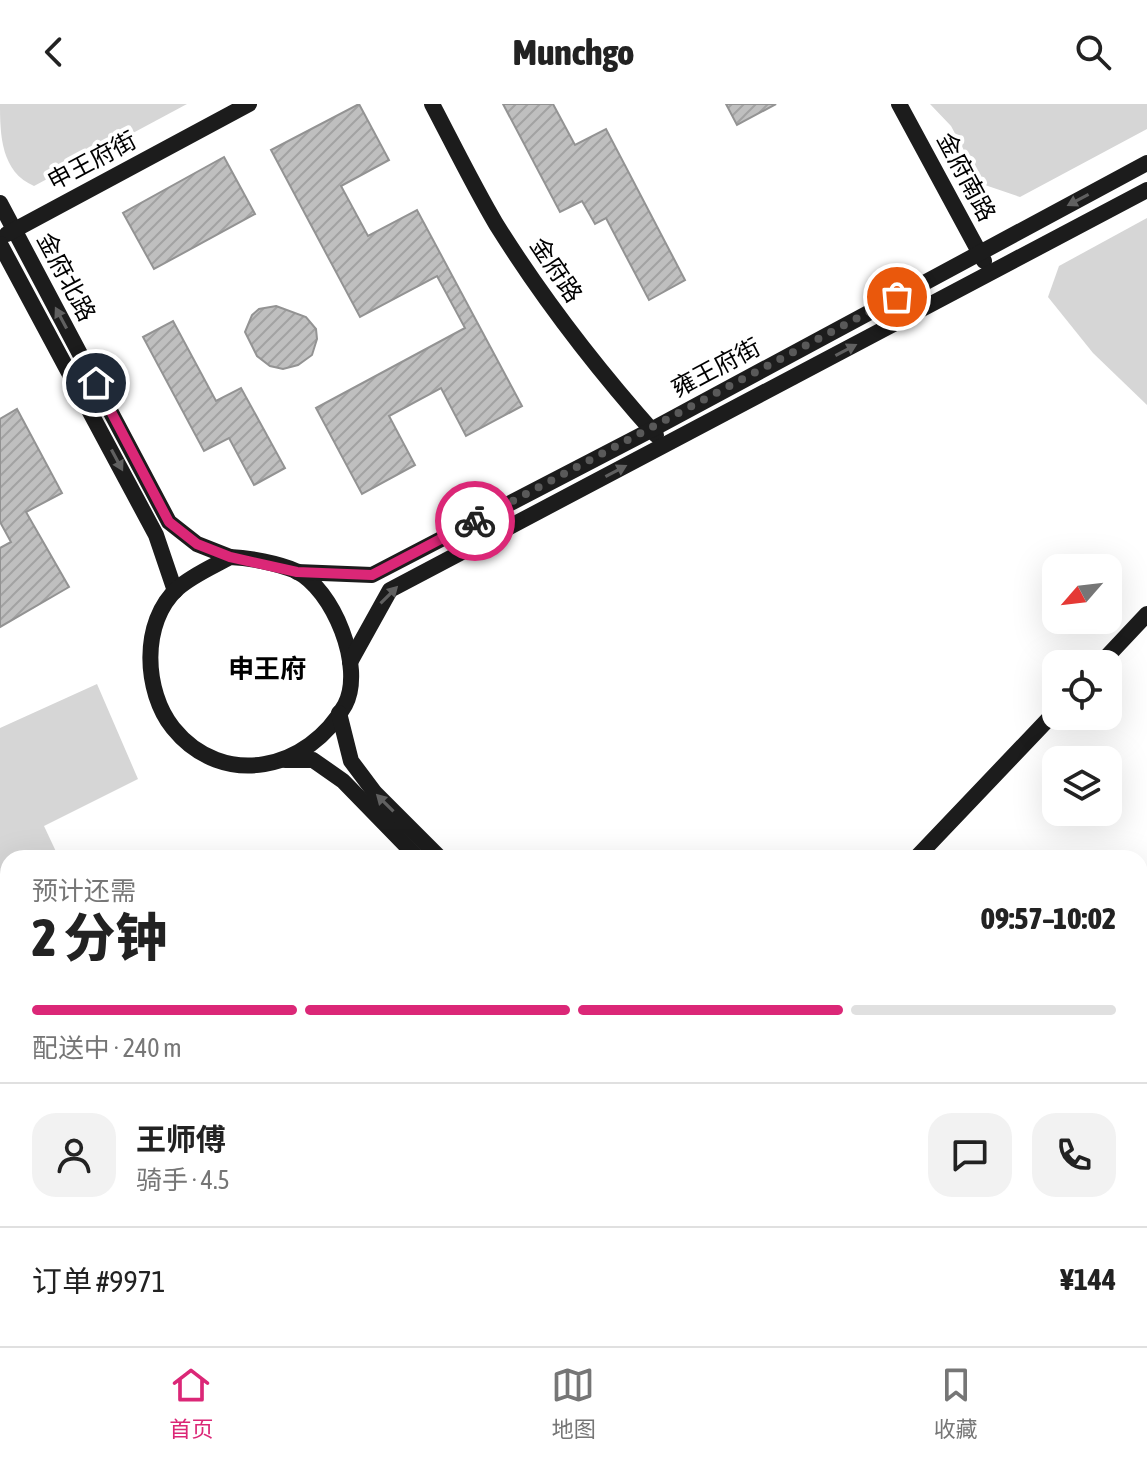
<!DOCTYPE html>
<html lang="zh">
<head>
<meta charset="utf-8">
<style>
  :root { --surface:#fff; --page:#f2f2f2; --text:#222; --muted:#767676; --line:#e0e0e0; --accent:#db2777 }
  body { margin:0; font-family:"Asap Condensed","Noto Sans SC",sans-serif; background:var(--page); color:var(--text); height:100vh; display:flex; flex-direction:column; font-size:30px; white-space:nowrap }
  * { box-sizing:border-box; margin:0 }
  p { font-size:26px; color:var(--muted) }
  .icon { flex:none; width:44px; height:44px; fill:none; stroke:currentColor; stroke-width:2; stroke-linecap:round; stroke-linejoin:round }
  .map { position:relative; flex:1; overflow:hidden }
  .side { position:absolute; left:0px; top:746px; width:1148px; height:496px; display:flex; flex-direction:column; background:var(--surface); border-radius:24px 24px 0 0; box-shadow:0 8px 32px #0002 }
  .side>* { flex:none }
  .needle { width:52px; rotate:242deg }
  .fabs { position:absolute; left:1042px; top:450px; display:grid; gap:16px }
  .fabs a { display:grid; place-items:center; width:80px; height:80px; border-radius:16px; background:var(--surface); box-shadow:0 8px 32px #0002; font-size:40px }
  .pin { position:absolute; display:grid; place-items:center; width:68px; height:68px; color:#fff; margin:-34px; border:4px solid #fff; border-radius:50%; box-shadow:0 2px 8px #0007 }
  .courier { position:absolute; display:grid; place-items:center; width:80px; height:80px; margin:-40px; border:6px solid #db2777; border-radius:50%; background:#fff; color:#222; box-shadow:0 2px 10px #0007 }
  .summary em { font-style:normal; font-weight:800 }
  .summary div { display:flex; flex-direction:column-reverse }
  .summary { display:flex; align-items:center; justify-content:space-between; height:136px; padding:0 32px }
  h1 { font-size:52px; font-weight:800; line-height:60px }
  .bar { display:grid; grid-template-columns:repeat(4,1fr); gap:12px 8px; align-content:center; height:96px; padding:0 32px }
  .bar i { height:10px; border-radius:6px; background:var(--line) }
  .bar .on { background:var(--accent) }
  .bar p { grid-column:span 4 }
  .line { display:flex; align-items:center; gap:20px; padding:0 32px; border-top:2px solid var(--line) }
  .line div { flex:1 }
  .round { display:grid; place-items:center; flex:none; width:84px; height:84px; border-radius:24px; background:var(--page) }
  header { display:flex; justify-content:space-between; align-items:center; height:104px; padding:0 32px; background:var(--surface); font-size:36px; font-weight:800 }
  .menu { display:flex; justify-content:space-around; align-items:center; height:112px; border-top:2px solid var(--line); background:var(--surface); font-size:22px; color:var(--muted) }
  .menu a { display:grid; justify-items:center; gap:4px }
  .menu .on { color:var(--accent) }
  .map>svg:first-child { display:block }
  .green { fill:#d6d6d6 }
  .forest { fill:url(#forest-firs) }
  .building { fill:url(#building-hatch); stroke:#939393; stroke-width:2 }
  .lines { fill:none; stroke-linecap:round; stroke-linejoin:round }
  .street { stroke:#4f4f4f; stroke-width:16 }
  .secondary { stroke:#1c1c1c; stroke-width:16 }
  .oneway { fill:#606060 }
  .done { stroke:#595959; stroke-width:8; stroke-dasharray:0 14.4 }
  .route { stroke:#db2777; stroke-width:10 }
  .labels { text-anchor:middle; stroke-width:8; stroke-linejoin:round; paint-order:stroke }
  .street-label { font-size:24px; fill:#000; stroke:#fff }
  .neighbourhood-label { font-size:26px; font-weight:bold; fill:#000; stroke:#fff }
</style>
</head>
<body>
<header><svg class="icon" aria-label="back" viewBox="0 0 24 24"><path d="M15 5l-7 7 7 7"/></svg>Munchgo<svg class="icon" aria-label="search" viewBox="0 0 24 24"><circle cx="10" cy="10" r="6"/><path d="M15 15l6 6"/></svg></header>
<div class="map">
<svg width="1147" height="1242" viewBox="0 0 1147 1242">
  <defs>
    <pattern id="forest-firs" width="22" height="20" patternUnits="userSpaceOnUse" patternTransform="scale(2)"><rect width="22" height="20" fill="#d6d6d6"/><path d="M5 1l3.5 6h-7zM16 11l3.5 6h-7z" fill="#b6b6b6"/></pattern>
    <pattern id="building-hatch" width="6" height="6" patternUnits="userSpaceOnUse" patternTransform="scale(2)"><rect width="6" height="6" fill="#bfbfbf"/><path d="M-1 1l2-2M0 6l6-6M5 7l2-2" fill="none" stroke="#a2a2a2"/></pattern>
  </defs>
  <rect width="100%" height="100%" fill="#fff"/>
  <g class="green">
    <path d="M0 0H187L34 82C1 68 0 31 0 0Z"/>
    <path d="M930 0H1147V25L1020 93 982 80 951 22Z"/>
    <path d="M1147 114V301L1093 249 1048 193 1059 162Z"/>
    <path d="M97 580 138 675 44 722 59 754H8V901L0 887V624Z"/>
    <path d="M271 1234H546L560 1242H289Z"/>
  </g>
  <path class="forest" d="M0 997 8 1011V1234H169L175 1242H0Z"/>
  <g class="building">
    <path d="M359 0 389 56 341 82 368 132 417 106 522 302 466 332 441 284 389 312 415 361 362 390 316 304 465 224 437 172 360 213 271 46Z"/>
    <path d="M503 0H553L575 41 606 25 685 176 649 196 606 114 595 120 582 97 560 108Z"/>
    <path d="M726 0H776L737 21Z"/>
    <path d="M224 53 255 110 154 165 123 109Z"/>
    <path d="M276 202 306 213 316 225 317 235 312 251 298 261 283 265 270 262 257 252 245 228 252 211 259 205Z"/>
    <path d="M173 217 216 297 241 284 285 364 254 381 229 334 204 347 143 233Z"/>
    <path d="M17 305 62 389 26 408 69 483 0 523V444L11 438 0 418V315Z"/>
  </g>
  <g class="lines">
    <g class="street">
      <path d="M202 1234 209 1242"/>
      <path d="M614 1234 616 1242"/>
    </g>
    <g class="secondary">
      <path d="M432 0C453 40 473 81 496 120 543 195 597 265 656 331"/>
      <path d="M899 0 984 157"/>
      <path d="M0 99 169 418 197 440 230 453"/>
      <path d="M7 130 249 0"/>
      <path d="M0 140 156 431 175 487"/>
      <path d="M230 453C250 454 277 459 296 467 333 485 365 563 345 601 309 666 223 686 173 624 144 588 140 518 178 484 193 471 212 463 230 453Z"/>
      <path d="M297 468 372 471 651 326 1147 59"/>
      <path d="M350 558 390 486 1147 86"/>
      <path d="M1100 560 1147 510"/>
      <path d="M339 609 351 657 375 689 440 754"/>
      <path d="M285 656H313L343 677 418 754"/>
      <path d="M916 754 1056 607"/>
      <path d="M0 931 8 945"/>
      <path d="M1140 1143 1147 1146"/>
      <path d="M1140 1170 1147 1174"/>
      <path d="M1140 1212 1147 1201"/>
      <path d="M227 1234 244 1242"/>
      <path d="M1122 1242 1127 1234"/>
    </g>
  </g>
  <defs><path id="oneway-solid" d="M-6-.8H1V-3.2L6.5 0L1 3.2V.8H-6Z" transform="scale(2)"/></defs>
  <g class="oneway">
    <use href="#oneway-solid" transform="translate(1078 96) rotate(152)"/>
    <use href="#oneway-solid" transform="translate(61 214) rotate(-118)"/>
    <use href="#oneway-solid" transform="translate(846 246) rotate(-28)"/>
    <use href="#oneway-solid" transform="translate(117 356) rotate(62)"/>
    <use href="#oneway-solid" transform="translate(616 367) rotate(-28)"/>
    <use href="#oneway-solid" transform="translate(389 491) rotate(-45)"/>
    <use href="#oneway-solid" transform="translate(385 699) rotate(-135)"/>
  </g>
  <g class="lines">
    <path class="done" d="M475 417 897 193"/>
    <path class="route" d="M96 279 169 418 197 440 230 453 297 468 372 471 475 417"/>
  </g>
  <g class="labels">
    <g class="street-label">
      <text transform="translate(92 57) rotate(-28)" y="8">申王府街</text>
      <text transform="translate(966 73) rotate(62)" y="8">金府南路</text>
      <text transform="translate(556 166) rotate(56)" y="8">金府路</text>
      <text transform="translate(66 173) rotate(62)" y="8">金府北路</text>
      <text transform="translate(716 264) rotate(-28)" y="8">雍王府街</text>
    </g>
    <g class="neighbourhood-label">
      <text x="267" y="574">申王府</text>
    </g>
  </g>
</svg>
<div class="fabs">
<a><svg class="needle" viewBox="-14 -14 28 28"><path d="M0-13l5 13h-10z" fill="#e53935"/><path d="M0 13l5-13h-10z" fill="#767676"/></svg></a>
<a><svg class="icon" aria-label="locate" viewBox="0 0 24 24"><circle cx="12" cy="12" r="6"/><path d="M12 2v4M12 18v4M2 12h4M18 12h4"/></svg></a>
<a><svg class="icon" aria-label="layers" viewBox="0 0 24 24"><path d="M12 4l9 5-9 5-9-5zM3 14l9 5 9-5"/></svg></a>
</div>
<div class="pin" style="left:897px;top:193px;background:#ea580c"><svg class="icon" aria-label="bag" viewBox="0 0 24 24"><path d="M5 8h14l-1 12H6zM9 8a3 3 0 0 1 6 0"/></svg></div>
<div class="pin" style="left:96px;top:279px;background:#1f2937"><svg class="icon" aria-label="home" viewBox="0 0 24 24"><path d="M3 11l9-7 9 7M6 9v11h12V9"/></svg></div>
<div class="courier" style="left:475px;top:417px"><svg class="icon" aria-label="bike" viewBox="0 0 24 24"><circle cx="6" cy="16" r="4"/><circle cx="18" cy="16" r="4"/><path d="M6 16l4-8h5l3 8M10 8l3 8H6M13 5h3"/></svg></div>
<section class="side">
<div class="summary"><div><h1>2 分钟</h1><p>预计还需</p></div><em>09:57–10:02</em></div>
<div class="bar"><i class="on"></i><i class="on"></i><i class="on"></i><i></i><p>配送中 · 240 m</p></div>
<div class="line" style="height:144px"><a class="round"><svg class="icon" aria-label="person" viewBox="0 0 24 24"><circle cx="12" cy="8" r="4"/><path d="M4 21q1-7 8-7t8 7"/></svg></a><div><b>王师傅</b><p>骑手 · 4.5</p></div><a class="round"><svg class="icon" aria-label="chat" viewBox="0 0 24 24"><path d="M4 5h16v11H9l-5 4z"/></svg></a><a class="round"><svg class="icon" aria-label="phone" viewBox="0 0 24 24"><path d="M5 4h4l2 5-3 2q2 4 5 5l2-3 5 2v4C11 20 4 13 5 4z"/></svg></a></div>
<div class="line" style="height:104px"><div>订单 #9971</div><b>¥144</b></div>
</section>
</div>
<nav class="menu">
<a class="on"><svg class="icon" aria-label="home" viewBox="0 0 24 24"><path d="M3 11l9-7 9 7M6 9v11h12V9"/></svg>首页</a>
<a><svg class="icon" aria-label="map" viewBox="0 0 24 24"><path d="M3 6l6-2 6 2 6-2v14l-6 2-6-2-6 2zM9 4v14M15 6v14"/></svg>地图</a>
<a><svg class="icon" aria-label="saved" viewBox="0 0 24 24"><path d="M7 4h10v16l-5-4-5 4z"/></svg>收藏</a>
</nav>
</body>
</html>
